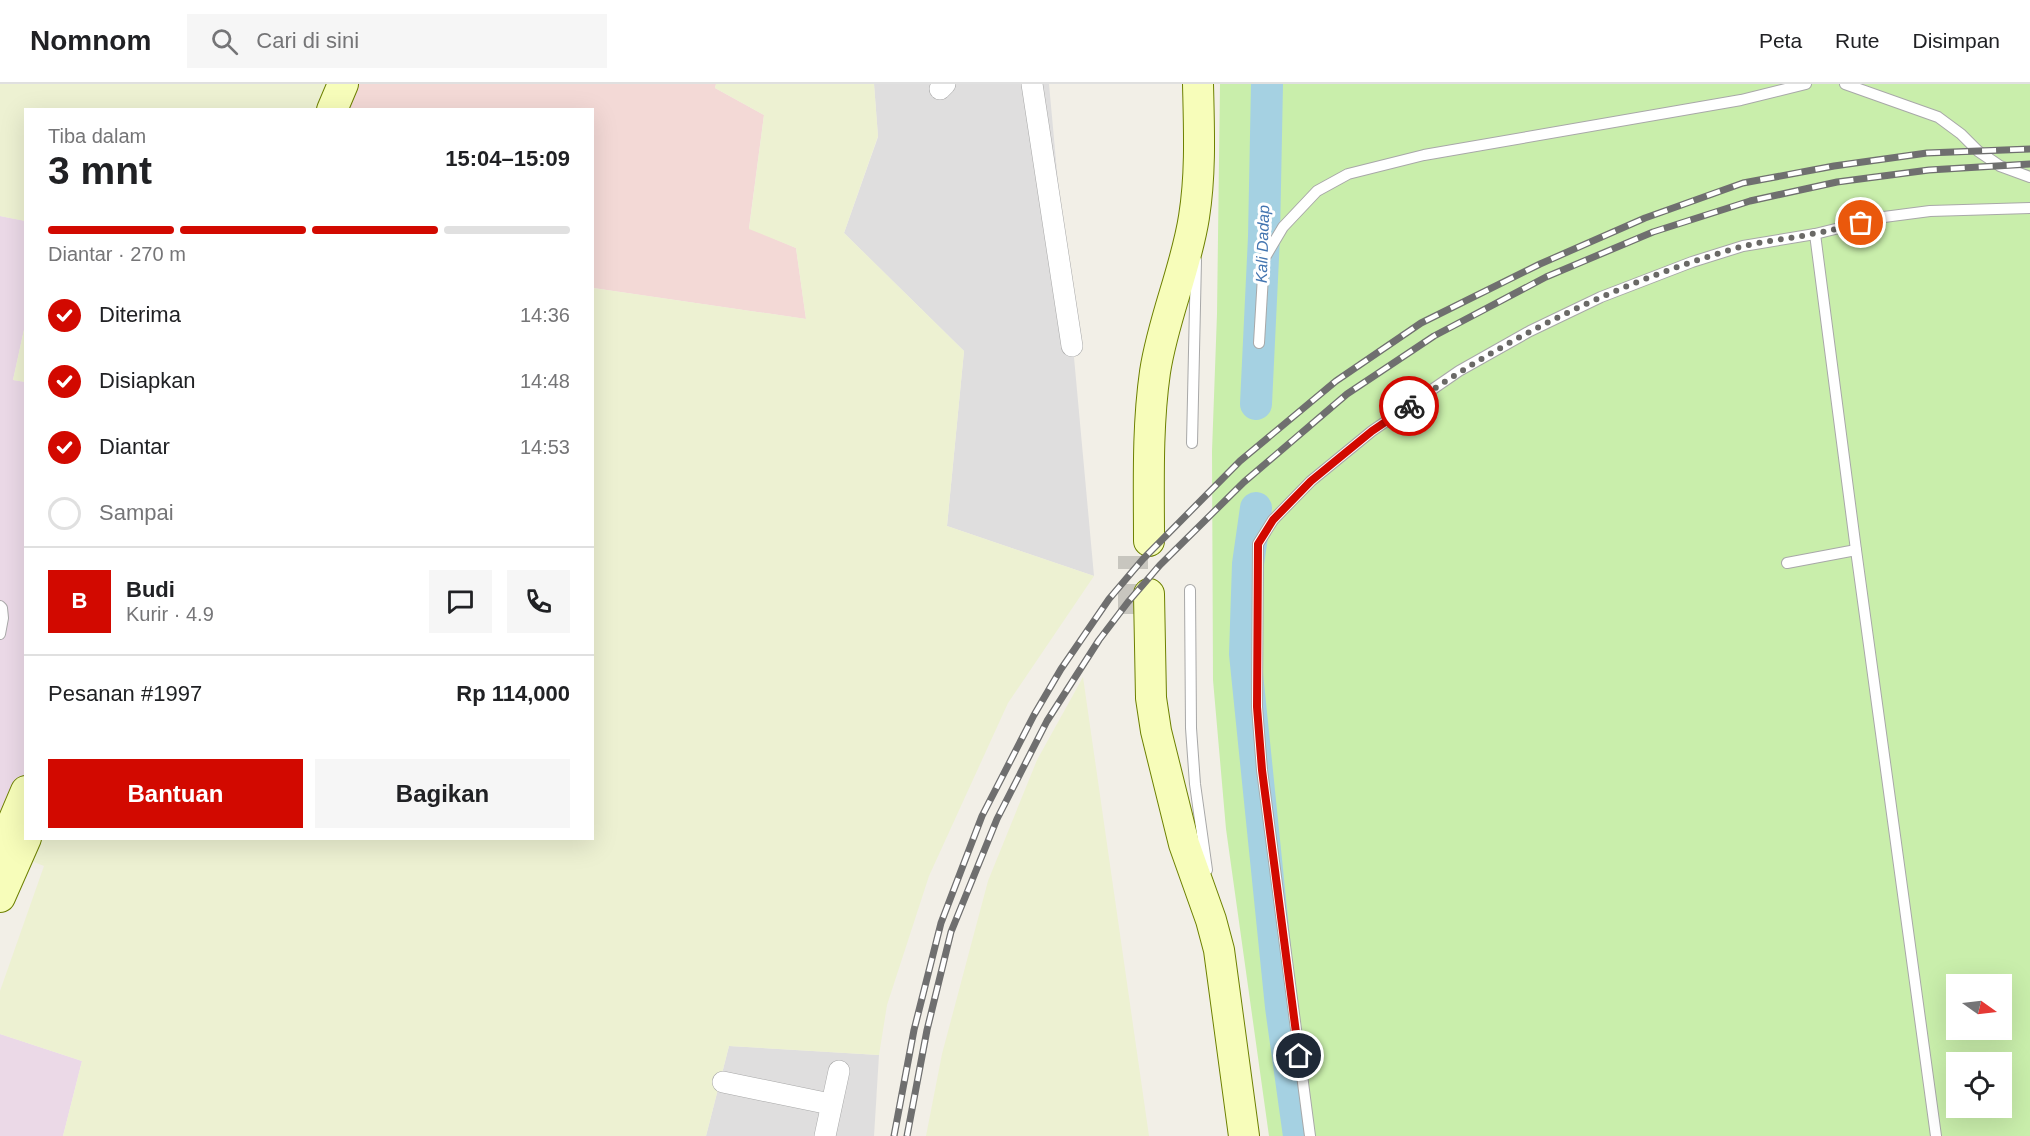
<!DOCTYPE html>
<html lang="id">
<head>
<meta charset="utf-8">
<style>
  :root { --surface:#fff; --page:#f6f6f6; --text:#202124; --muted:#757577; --line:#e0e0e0; --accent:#d20900 }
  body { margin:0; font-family:Arial,sans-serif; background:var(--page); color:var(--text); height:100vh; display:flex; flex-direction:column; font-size:22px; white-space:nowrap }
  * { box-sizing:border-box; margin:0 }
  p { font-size:20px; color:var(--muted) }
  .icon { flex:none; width:33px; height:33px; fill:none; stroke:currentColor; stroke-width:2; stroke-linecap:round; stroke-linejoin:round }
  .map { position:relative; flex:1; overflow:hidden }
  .panel { position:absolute; left:24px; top:24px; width:570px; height:732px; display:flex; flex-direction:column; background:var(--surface); border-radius:0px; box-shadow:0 6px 24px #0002 }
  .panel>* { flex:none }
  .needle { width:39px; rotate:104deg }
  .buttons { position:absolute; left:1946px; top:890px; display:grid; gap:12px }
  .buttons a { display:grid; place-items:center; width:66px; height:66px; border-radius:0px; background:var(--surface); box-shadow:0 6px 24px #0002; font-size:30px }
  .pin { position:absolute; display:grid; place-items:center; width:51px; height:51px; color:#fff; margin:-26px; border:3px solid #fff; border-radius:50%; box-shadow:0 2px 6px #0007 }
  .courier { position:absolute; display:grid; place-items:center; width:60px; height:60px; margin:-30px; border:4px solid #d20900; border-radius:50%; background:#fff; color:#222; box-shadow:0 2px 8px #0007 }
  .overview em { font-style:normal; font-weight:800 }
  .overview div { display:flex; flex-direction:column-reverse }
  .overview { display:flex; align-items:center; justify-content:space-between; height:102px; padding:0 24px }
  h1 { font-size:39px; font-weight:800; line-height:45px }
  .bar { display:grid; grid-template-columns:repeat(4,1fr); gap:9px 6px; align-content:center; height:72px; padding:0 24px }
  .bar i { height:8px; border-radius:4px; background:var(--line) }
  .bar .active { background:var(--accent) }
  .bar p { grid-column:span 4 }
  .line { display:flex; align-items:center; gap:15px; padding:0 24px; border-top:2px solid var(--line) }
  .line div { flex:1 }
  .round { display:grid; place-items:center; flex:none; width:63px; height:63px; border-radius:0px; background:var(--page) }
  ol { padding:0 24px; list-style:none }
  li { display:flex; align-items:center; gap:18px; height:66px }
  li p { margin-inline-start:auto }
  li .icon { padding:6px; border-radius:50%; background:var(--accent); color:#fff; stroke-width:4 }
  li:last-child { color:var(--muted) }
  li i { width:33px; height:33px; border:3px solid var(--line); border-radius:50% }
  .cta { display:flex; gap:12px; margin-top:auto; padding:12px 24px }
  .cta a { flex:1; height:69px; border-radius:0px; background:var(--accent); color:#fff; font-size:24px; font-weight:800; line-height:69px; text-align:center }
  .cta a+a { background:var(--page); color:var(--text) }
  header { display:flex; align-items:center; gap:36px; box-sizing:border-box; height:84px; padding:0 30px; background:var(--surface); border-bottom:2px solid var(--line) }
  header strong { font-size:28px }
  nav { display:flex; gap:33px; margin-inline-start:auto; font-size:21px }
  .search { width:420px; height:54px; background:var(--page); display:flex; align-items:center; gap:15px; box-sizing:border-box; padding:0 21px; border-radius:0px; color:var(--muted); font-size:22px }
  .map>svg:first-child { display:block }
  .residential { fill:#dfdede }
  .commercial { fill:#f3d9d6 }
  .industrial { fill:#ebd9e7 }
  .farmland { fill:#edf1d2 }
  .grass { fill:#c9eeab; fill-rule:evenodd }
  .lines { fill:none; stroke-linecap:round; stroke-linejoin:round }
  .river { stroke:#a5d1e2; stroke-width:32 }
  .secondary-tunnel { stroke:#c8c6bf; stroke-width:30; stroke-dasharray:30 15; stroke-linecap:butt }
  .lane-casing { stroke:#a8a8a8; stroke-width:12 }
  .street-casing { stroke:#a8a8a8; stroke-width:22 }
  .secondary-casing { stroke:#6d8000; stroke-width:32 }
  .lane { stroke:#fff; stroke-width:10 }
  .street { stroke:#fff; stroke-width:21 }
  .secondary { stroke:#f7fdba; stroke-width:30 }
  .rail-casing { stroke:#6f6f6f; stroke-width:7 }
  .rail { stroke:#fff; stroke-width:4.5; stroke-dasharray:14; stroke-linecap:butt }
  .done { stroke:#6a6966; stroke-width:6; stroke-dasharray:0 10.8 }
  .route { stroke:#d20900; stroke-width:8 }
  .labels { text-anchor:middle; stroke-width:6; stroke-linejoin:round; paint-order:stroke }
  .water-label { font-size:16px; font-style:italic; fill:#4375b0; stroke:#fff }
</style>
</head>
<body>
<header>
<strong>Nomnom</strong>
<div class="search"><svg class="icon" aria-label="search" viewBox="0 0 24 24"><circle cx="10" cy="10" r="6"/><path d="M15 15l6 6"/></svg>Cari di sini</div>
<nav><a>Peta</a><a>Rute</a><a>Disimpan</a></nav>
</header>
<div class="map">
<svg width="2030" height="1052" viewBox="0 0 2030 1052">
  <rect width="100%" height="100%" fill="#f2efe7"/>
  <g class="residential">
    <path d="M874 0H1049L1094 492 947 442 964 267 844 149 878 53Z"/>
    <path d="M729 962 879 971 874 1052H706Z"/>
  </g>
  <path class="commercial" d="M342 0H716L715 4 764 31 749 144 796 164 806 235 593 204 592 26H332Z"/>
  <g class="industrial">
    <path d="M0 132 26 137 25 241 13 296 26 298V706L0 768Z"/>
    <path d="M0 950 82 977 63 1052H0Z"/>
  </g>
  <g class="farmland">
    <path d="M0 0H342L332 25 26 26 25 137 0 132Z"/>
    <path d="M716 0H874L878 52 844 149 964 267 947 442 1094 492 1008 619 929 792 887 921 879 971 729 962 706 1052H63L82 977 0 950V907L44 782 1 765 26 754H592L593 204 806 235 796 164 749 145 764 31 715 4Z"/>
    <path d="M25 241V298L13 296Z"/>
    <path d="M1083 593 1149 1052H926L942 970 988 797 1037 676Z"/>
  </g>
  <path class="grass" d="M1220 0H2030V1052H1269L1226 745 1213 596 1212 367 1217 230ZM1956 900H2001V945H1956ZM1956 978H2001V1023H1956Z"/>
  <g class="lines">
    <g class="river">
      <path d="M1256 320 1264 153 1267 0"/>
      <path d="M1256 424 1248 480 1245 570 1281 923 1299 1052"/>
    </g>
    <path class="secondary-tunnel" d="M1133 530V472"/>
    <defs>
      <g id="lane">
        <path d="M1845 0 1938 33 1961 50 1978 67 2000 82 2030 93"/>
        <path d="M1815 150 1856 466 1936 1052"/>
        <path d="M1259 259 1264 175 1283 143 1317 107 1348 90 1424 71 1741 16 1806 0"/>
        <path d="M1192 359 1196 176"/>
        <path d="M1787 479 1856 466"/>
        <path d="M1190 506 1191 644 1195 700 1207 786"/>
        <path d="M0 522 2 524 3 534 0 550"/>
        <path d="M1310 1052 1262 686 1257 623 1258 460 1273 436 1311 397 1372 347 1459 287 1530 247 1601 213 1692 178 1743 162 1815 150 1884 133 1930 127 2030 124"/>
      </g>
      <g id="street">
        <path d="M1032 0 1072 262"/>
        <path d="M940 5 945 0"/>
        <path d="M723 998 830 1020"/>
        <path d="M825 1052 839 987"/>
      </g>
      <g id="secondary">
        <path d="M332 26 343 0"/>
        <path d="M1149 457C1149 401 1147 344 1155 288 1163 235 1186 185 1194 133 1201 89 1199 44 1198 0"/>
        <path d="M1149 510 1151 614 1156 647 1184 760 1211 836 1219 866 1244 1052"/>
        <path d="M0 768 26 707"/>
        <path d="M0 813 26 754"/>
      </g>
    </defs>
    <use href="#lane" class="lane-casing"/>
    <use href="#street" class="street-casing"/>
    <use href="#secondary" class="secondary-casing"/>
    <use href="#lane" class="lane"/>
    <use href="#street" class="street"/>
    <use href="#secondary" class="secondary"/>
    <defs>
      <g id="rail">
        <path d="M894 1052 914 946 941 839 982 732 1034 631 1061 585 1109 515 1143 475 1240 377 1336 297 1421 239 1540 180 1645 134 1743 99 1834 82 1927 69 2030 65"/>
        <path d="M907 1052 927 946 951 848 997 735 1047 637 1099 556 1128 518 1160 481 1244 398 1347 310 1434 252 1546 193 1653 148 1750 117 1837 98 1929 86 2030 80"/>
      </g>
    </defs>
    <use href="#rail" class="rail-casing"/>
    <use href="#rail" class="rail"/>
  </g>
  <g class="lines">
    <path class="done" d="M1409 322C1510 251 1621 197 1740 163 1763 157 1788 155 1812 150 1829 147 1845 143 1861 139"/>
    <path class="route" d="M1299 972 1262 686 1257 623 1258 460 1273 436 1311 397 1372 347 1409 322"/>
  </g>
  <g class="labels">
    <g class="water-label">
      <text transform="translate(1262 160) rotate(-88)" y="6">Kali Dadap</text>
    </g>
  </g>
</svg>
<div class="buttons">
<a><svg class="needle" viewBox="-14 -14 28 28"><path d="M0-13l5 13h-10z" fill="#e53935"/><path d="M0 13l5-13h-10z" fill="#757577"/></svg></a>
<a><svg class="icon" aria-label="locate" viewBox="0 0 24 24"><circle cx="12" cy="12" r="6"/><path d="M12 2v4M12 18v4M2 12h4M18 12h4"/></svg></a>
</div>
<div class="pin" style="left:1861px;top:139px;background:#ea580c"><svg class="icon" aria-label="bag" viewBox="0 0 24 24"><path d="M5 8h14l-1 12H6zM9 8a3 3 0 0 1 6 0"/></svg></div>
<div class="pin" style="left:1299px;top:972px;background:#1f2937"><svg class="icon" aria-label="home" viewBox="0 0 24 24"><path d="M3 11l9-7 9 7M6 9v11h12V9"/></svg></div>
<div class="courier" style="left:1409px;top:322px"><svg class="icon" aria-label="bike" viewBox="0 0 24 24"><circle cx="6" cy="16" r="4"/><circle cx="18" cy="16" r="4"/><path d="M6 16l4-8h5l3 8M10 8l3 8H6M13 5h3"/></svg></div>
<section class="panel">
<div class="overview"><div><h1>3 mnt</h1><p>Tiba dalam</p></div><em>15:04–15:09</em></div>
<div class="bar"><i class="active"></i><i class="active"></i><i class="active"></i><i></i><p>Diantar · 270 m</p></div>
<ol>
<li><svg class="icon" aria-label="check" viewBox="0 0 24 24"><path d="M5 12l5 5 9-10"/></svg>Diterima<p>14:36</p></li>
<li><svg class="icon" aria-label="check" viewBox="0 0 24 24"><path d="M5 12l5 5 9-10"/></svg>Disiapkan<p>14:48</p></li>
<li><svg class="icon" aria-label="check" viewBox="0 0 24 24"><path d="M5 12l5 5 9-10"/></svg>Diantar<p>14:53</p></li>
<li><i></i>Sampai</li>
</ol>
<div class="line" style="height:108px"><b class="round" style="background:var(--accent);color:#fff">B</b><div><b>Budi</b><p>Kurir · 4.9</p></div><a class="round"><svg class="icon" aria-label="chat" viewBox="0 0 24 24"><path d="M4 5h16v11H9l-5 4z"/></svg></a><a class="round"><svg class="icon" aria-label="phone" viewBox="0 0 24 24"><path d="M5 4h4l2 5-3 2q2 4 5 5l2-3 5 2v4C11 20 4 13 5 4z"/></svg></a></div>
<div class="line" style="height:78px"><div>Pesanan #1997</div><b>Rp 114,000</b></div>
<div class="cta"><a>Bantuan</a><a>Bagikan</a></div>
</section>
</div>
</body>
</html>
